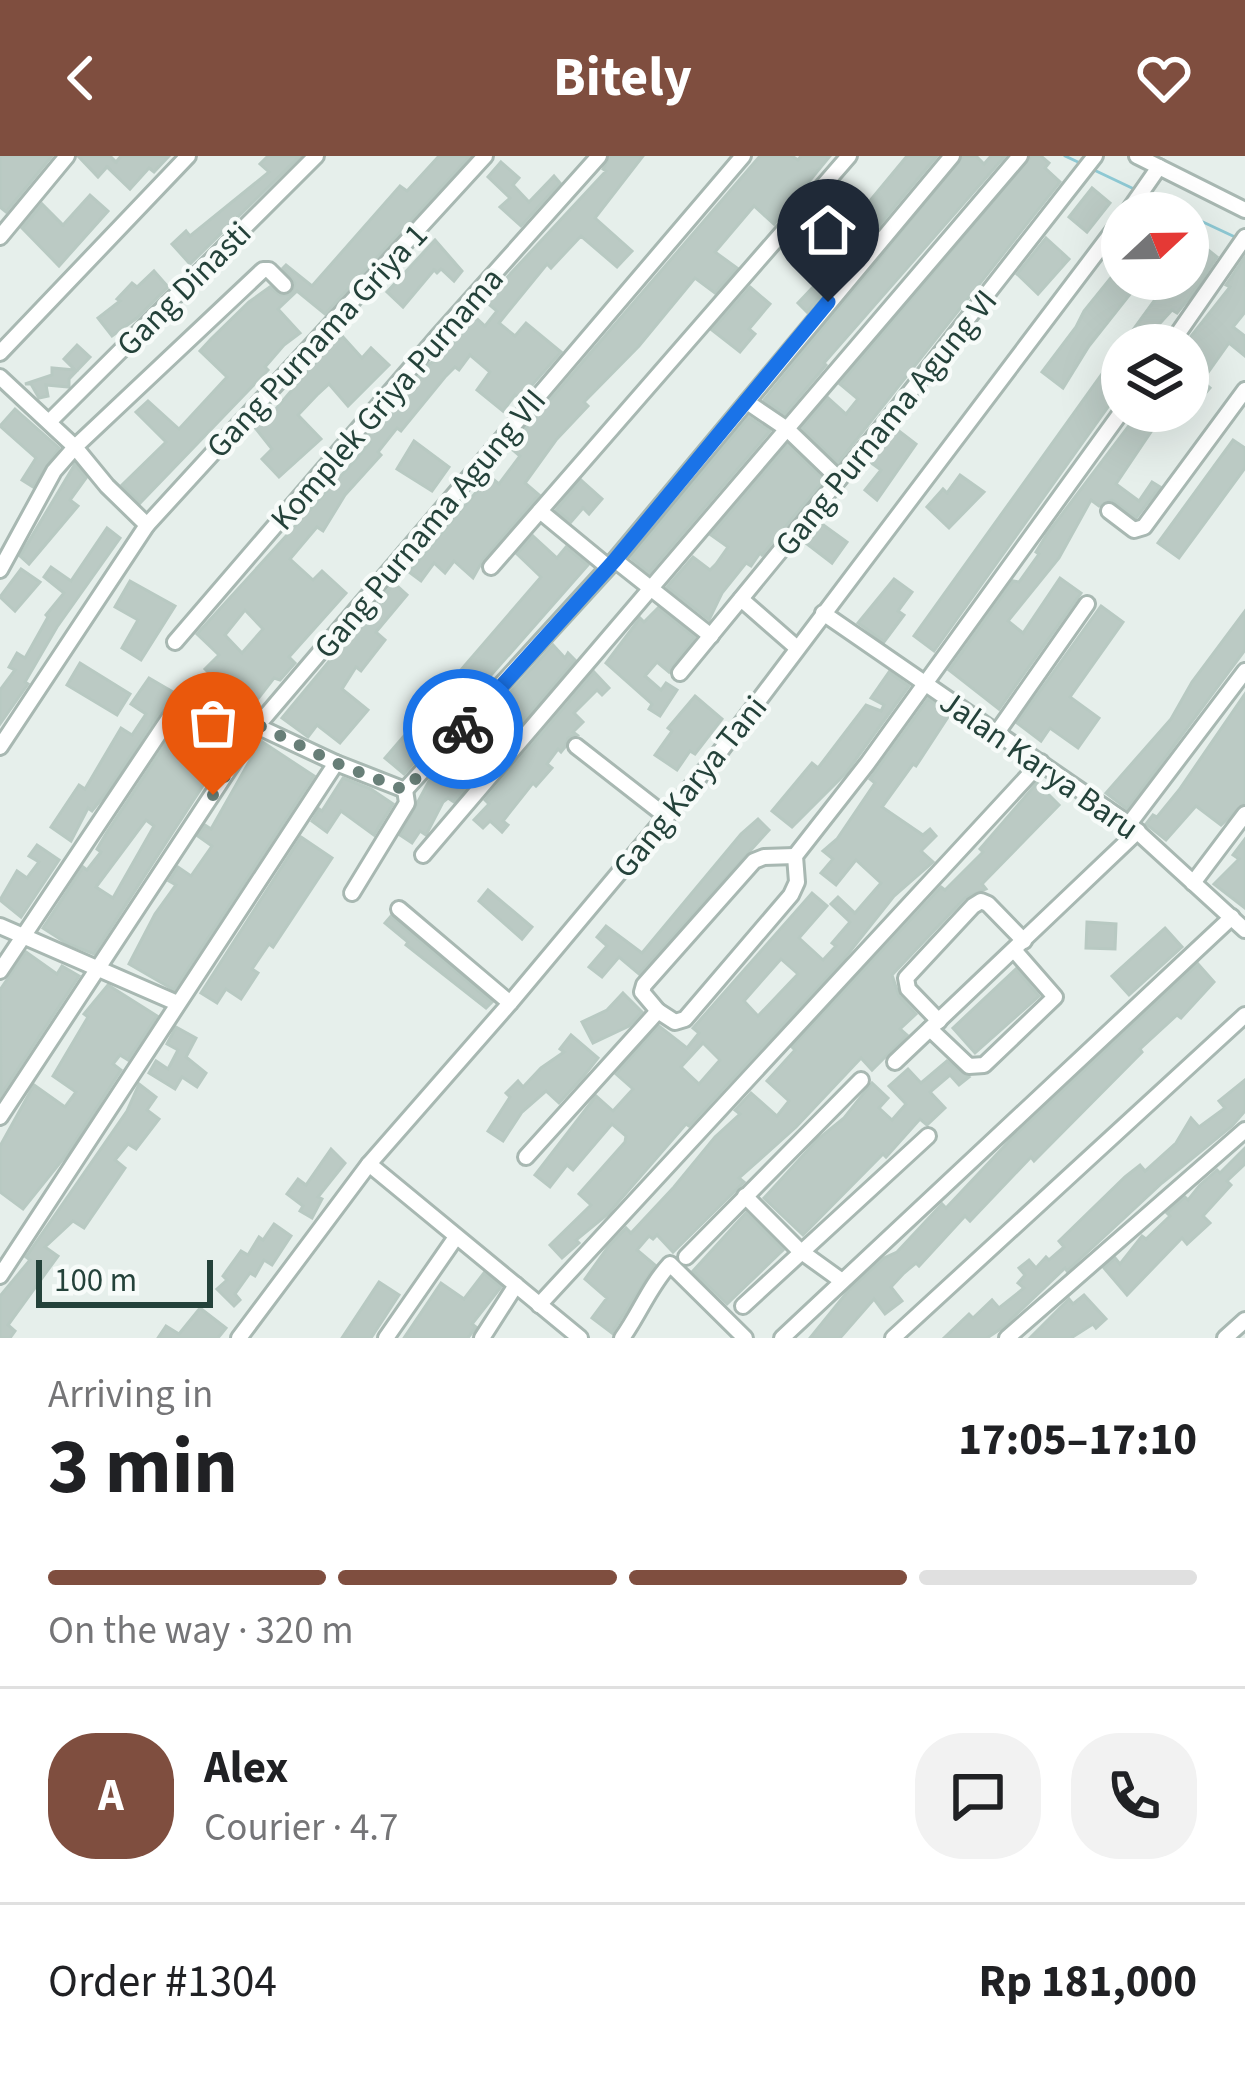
<!DOCTYPE html>
<html lang="en">
<head>
<meta charset="utf-8">
<style>
  :root { --surface:#fff; --page:#f2f2f2; --text:#202124; --muted:#757577; --line:#e0e0e0; --accent:#7f4e3f }
  body { margin:0; font-family:"Source Sans 3",sans-serif; background:var(--page); color:var(--text); height:100vh; display:flex; flex-direction:column; font-size:45px; white-space:nowrap }
  * { box-sizing:border-box; margin:0 }
  p { font-size:39px; color:var(--muted) }
  .icon { flex:none; width:66px; height:66px; fill:none; stroke:currentColor; stroke-width:2; stroke-linecap:round; stroke-linejoin:round }
  .map { position:relative; height:1182px; overflow:hidden }
  .details { display:flex; flex-direction:column; background:var(--surface); flex:1 }
  .details>* { flex:none }
  .needle { width:78px; rotate:68deg }
  .tools { position:absolute; left:1101px; top:36px; display:grid; gap:24px }
  .tools a { display:grid; place-items:center; width:108px; height:108px; border-radius:50%; background:var(--surface); box-shadow:0 12px 48px #0002; font-size:60px }
  .scale { position:absolute; left:36px; bottom:30px; width:177px; box-sizing:border-box; padding-left:12px; border:6px solid #24423a; border-top:0; font-size:33px; line-height:42px; white-space:nowrap; color:#24423a; -webkit-text-stroke:9px #f7fbf9; paint-order:stroke }
  .pin { position:absolute; display:grid; place-items:center; width:102px; height:102px; color:#fff; margin:-123px -51px; border-radius:50% 50% 50% 0; rotate:-45deg; box-shadow:0 0 12px #0007 }
  .pin .icon { rotate:45deg }
  .courier { position:absolute; display:grid; place-items:center; width:120px; height:120px; margin:-60px; border:9px solid #1a73e8; border-radius:50%; background:#fff; color:#222; box-shadow:0 3px 15px #0007 }
  .overview em { font-style:normal; font-weight:700 }
  .overview div { display:flex; flex-direction:column-reverse }
  .overview { display:flex; align-items:center; justify-content:space-between; height:204px; padding:0 48px }
  h1 { font-size:78px; font-weight:700; line-height:90px }
  .bar { display:grid; grid-template-columns:repeat(4,1fr); gap:18px 12px; align-content:center; height:144px; padding:0 48px }
  .bar i { height:15px; border-radius:9px; background:var(--line) }
  .bar .current { background:var(--accent) }
  .bar p { grid-column:span 4 }
  .line { display:flex; align-items:center; gap:30px; padding:0 48px; border-top:3px solid var(--line) }
  .line div { flex:1 }
  .round { display:grid; place-items:center; flex:none; width:126px; height:126px; border-radius:48px; background:var(--page) }
  header { display:flex; justify-content:space-between; align-items:center; height:156px; padding:0 48px; background:var(--accent); color:#fff; font-size:54px; font-weight:700 }
  .map>svg:first-child { display:block }
  .lines { fill:none; stroke-linecap:round; stroke-linejoin:round }
  .stream { stroke:#8ec9d4; stroke-width:3 }
  .building { fill:#bbcac4; stroke:#b8c9c2; stroke-width:3; fill-rule:evenodd }
  .minor-casing { stroke:#a8b8b2; stroke-width:20 }
  .minor { stroke:#fff; stroke-width:14 }
  .done { stroke:#687f78; stroke-width:12; stroke-dasharray:0 21.6 }
  .route { stroke:#1a73e8; stroke-width:15 }
  .labels { text-anchor:middle; stroke-width:9; stroke-linejoin:round; paint-order:stroke }
  .street-label { font-size:33px; fill:#24423a; stroke:#f7fbf9 }
</style>
</head>
<body>
<header><svg class="icon" aria-label="back" viewBox="0 0 24 24"><path d="M15 5l-7 7 7 7"/></svg>Bitely<svg class="icon" aria-label="heart" viewBox="0 0 24 24"><path d="M12 20l-8-8c-3-5 5-10 8-4 3-6 11-1 8 4z"/></svg></header>
<div class="map">
<svg width="1245" height="1182" viewBox="0 0 1245 1182">
  <rect width="100%" height="100%" fill="#e6efeb"/>
  <g class="lines">
    <g class="stream">
      <path d="M1065 0 1080 7"/>
      <path d="M1094 14 1134 33"/>
      <path d="M1148 39 1185 57"/>
      <path d="M1188 59 1235 81"/>
    </g>
  </g>
  <g class="building">
    <path d="M0 0H52L6 56 0 51Z"/>
    <path d="M78 0H110L116 6 121 0H169L154 16 149 12 130 33 107 11 98 21Z"/>
    <path d="M268 0H300L190 108 172 88 186 75 190 80 269 16 260 8Z"/>
    <path d="M439 0H470L325 158 297 135 278 153 300 177 284 189 265 211 268 214 140 347 122 329 166 286 136 256 148 245 179 273 227 221 200 195 211 183 249 146 270 131 280 139 291 138 295 127 283 112 286 109 312 130 400 30 407 35Z"/>
    <path d="M610 0H643L595 62 632 95 617 111 581 80 551 112 547 108 499 167 515 180 526 167 561 196 520 243 515 239 503 255 477 234 490 216 470 199 459 214 455 211 445 221 401 275 397 272 378 296 381 299 345 339 323 375 317 371 290 403 313 424 322 415 346 437 289 501 295 507 280 524 274 522 254 548 234 526 226 534 205 513 219 499 197 478 358 301 370 286 366 282 429 208 440 202 475 161 485 170 497 155 485 145 606 15 603 13ZM245 454 263 473 242 497 225 479Z"/>
    <path d="M760 0H792L798 4 801 0H830L774 68 754 50 715 96 737 112 715 137 695 122 639 190 584 246 588 250 556 284 525 327 539 339 483 404 473 422 454 405 445 417 434 407 421 425 409 416 478 334 475 332 487 318 499 328 520 300 513 294 527 277 524 274Z"/>
    <path d="M907 0H937L807 156 798 147 815 129 804 119 860 49 864 52Z"/>
    <path d="M963 0H976L984 8 991 0H1005L824 207 826 209 785 258 764 244Z"/>
    <path d="M1031 0H1041L1049 7 1045 12 1060 26 838 307 802 272 828 242 846 258 858 243 840 228Z"/>
    <path d="M501 6 519 22 513 29 529 46 554 20 560 27 521 70 500 51 510 42 488 21Z"/>
    <path d="M1092 32 1110 47 1087 76 1069 61Z"/>
    <path d="M90 39 108 55 59 110 22 72 42 48 63 69Z"/>
    <path d="M1046 82 1069 103 1038 138 1017 118Z"/>
    <path d="M435 84 462 115 454 125 441 113 437 117 434 114 403 151 387 136Z"/>
    <path d="M1197 85 1217 101 1190 141 1177 157 1172 154 1152 176 1156 179 1148 189H1122L1170 123H1188V97Z"/>
    <path d="M1245 101V156L1233 171 1245 180V200L1229 187 1202 225 1210 232 1188 257V184L1230 131 1226 129Z"/>
    <path d="M1122 108V123H1142L1089 190 1063 232 1042 216 1076 171 1084 155Z"/>
    <path d="M154 115 168 131 137 162 112 180 98 162 120 145 117 143 132 127 137 131Z"/>
    <path d="M750 131 770 148 749 173 755 178 740 196 712 174Z"/>
    <path d="M343 181 362 202 371 192 389 209 348 250 329 228 317 239 298 259 321 283 279 321 262 303 272 293 253 269 271 250 275 254 331 188Z"/>
    <path d="M77 189 90 201 69 223V231L46 229 48 240 39 242 31 228H25L52 219V212L75 214 64 203Z"/>
    <path d="M1122 190V240L1118 237 934 495 914 480Z"/>
    <path d="M15 253 59 292 33 331 22 324 36 302 0 270Z"/>
    <path d="M1140 255H1165L1116 328 1139 345 1152 326 1160 331 1136 362 1112 344 1099 350 1091 344 1059 402 1008 465 1023 477 1060 422 1081 437 999 553 949 514 1013 425 1019 426 1039 398 1036 396 1047 378Z"/>
    <path d="M749 261 770 275 649 417 631 402Z"/>
    <path d="M895 272 916 288 877 344 865 334 881 314 870 306Z"/>
    <path d="M1233 284 1245 292V312L1179 402 1158 387Z"/>
    <path d="M414 285 449 311 432 335 397 313Z"/>
    <path d="M788 289 824 324 762 399 760 397 751 410 746 407 722 437 709 464 667 431 693 401 710 414 716 408 728 391 711 379Z"/>
    <path d="M75 308 86 322 70 344 78 350 29 408 20 400Z"/>
    <path d="M960 319 984 336 949 372 927 351 943 333 947 337Z"/>
    <path d="M581 324 602 343 589 358 583 352 571 366 556 354Z"/>
    <path d="M822 368 847 386 832 407 807 388Z"/>
    <path d="M107 372 120 382 57 471 25 526 28 528 0 568V534L15 514 9 511 17 497 25 502 48 461 46 459 64 437 44 421 51 411 71 425Z"/>
    <path d="M533 380 557 402 566 391 588 409 404 618 385 602 541 421 517 398Z"/>
    <path d="M21 413 40 426 15 455 0 441Z"/>
    <path d="M894 423 912 436 898 455 904 459 884 486 858 467Z"/>
    <path d="M130 425 175 450 141 504 122 492 138 464 115 451Z"/>
    <path d="M394 427 407 439 376 476 385 484 361 515 356 511 342 533 368 554 340 587 317 569 308 581 282 562Z"/>
    <path d="M1101 450 1123 466 1070 541 1099 562 1078 592 1050 572 1041 585 1017 567Z"/>
    <path d="M658 452 695 481 669 516 657 506 645 520 661 534 666 527 677 534 660 560 649 553 652 548 606 507 640 462 644 466Z"/>
    <path d="M1245 455V494L1127 653 1106 637 1171 563 1192 526Z"/>
    <path d="M553 489 565 502 568 497 575 504 454 646 448 642 443 646 426 679 420 675 412 687 400 679 429 625Z"/>
    <path d="M80 507 130 538 117 559 67 529Z"/>
    <path d="M594 516 609 532 602 539 597 534 574 557 583 566 573 576 577 579 568 582 565 591 561 596 558 593 547 608 552 612 536 630 533 627 503 665 508 669 502 676 490 665 483 672 474 664 489 648 485 644Z"/>
    <path d="M889 516 909 530 846 617 792 671 772 655 812 607 818 612 866 549 881 555 884 549 871 542Z"/>
    <path d="M149 522 173 536 104 640 92 655 88 652 71 685 51 671 79 629 85 633 121 572 132 579 146 558 131 548Z"/>
    <path d="M1245 538V647L1221 669 1196 650 1166 684 1146 668 1153 659 1157 661 1179 634Z"/>
    <path d="M695 540 722 563 695 598 690 595 677 614 655 599 672 575 668 572Z"/>
    <path d="M928 543 950 558 916 610 913 608 882 651 923 679 930 673 936 680 921 695 933 706 894 740 844 803 689 970 686 968 608 1058 576 1084 579 1087 562 1102 550 1089 591 1049 579 1038 625 986 626 980 612 968 573 1014 567 1009 550 1031 535 1019 596 940 613 955 633 933 616 918 659 870 687 892 699 877 693 872 812 737 827 750 799 782 823 804 836 790 832 787 850 766 831 748 838 741 855 757 881 727 856 704 836 729 821 717 833 703 823 695 837 683 875 627 870 623ZM781 803 798 818 758 860 744 845ZM703 887 720 904 699 928 681 911Z"/>
    <path d="M190 551 237 577 94 798 66 787 43 772 83 711 87 714 101 696 97 693 107 676ZM146 664 154 670 113 742 96 731Z"/>
    <path d="M261 585 314 620 174 834 129 808 155 758 176 729 169 725 178 711 191 720 212 690 198 680 205 669 211 673Z"/>
    <path d="M343 622 371 633 393 648 374 679 341 655 327 676 312 665 319 653 322 655Z"/>
    <path d="M1037 627 1059 649 982 728 986 733 965 742 892 819 899 840 916 858 900 873 907 879 872 914 861 902 796 971 739 1022 744 1026 673 1096 657 1079 653 1083 649 1080 637 1094 655 1109 612 1177 592 1162 607 1142 585 1123 608 1091 626 1072 631 1077 674 1031 715 981 740 958 735 954 751 937 777 960 789 945 767 925 795 894 792 891 941 731 945 734 983 696 980 693Z"/>
    <path d="M758 663 769 674 639 818 619 801 602 821 589 811 607 790 597 781 606 770 642 797 741 678Z"/>
    <path d="M301 681 332 702 273 791 269 788 252 813 258 817 241 843 226 833 217 847 201 837Z"/>
    <path d="M1245 683V752L1214 728 1239 703 1233 699Z"/>
    <path d="M37 689 59 704 21 761 0 744 17 715 27 722 39 706 29 700Z"/>
    <path d="M488 734 532 771 522 783 479 745Z"/>
    <path d="M391 760 492 846 486 852 406 789 408 786 385 767Z"/>
    <path d="M1087 766 1116 768 1115 793 1086 792Z"/>
    <path d="M1165 772 1182 791 1129 839 1112 820Z"/>
    <path d="M26 796 57 818 62 810 79 820 1 939 0 834Z"/>
    <path d="M1198 808 1214 826 1181 862 1177 859 1140 893 1142 896 1034 1005 1031 1001 970 1065 965 1060 919 1110 916 1107 904 1117 891 1131 902 1145 885 1158 874 1143 840 1182H810L848 1135 884 1102 897 1096 942 1048 946 1052 1012 982Z"/>
    <path d="M1016 813 1039 840 975 897 953 872Z"/>
    <path d="M108 829 157 860 128 904 120 899 113 908 121 914 67 998 23 1053 0 1036V990L34 929 65 951 76 936 53 920 88 861 84 858Z"/>
    <path d="M623 837 642 856 629 870 593 887 582 866 607 854Z"/>
    <path d="M176 871 196 882 186 901 206 917 197 931 182 921 175 933 149 917 156 905 168 913 178 894 167 888Z"/>
    <path d="M571 879 598 902 583 921 559 947 546 935 522 956 503 985 488 975 510 941 506 937 518 925 523 931 541 912 564 896 560 893Z"/>
    <path d="M947 905 969 921 959 929 950 919 930 936 945 952 927 969 920 963 886 1001 883 998 803 1079 764 1042 818 983 844 962 872 927 888 942 879 952 892 964 906 948 889 930 908 913 921 927Z"/>
    <path d="M1245 924V955L1232 970 1162 1027 1067 1115 1065 1112 1002 1172 987 1182H944L969 1158 973 1162 992 1144 999 1152 1024 1132 1018 1127 1025 1119 1019 1112 1029 1104 1036 1112 1046 1101 1049 1104 1064 1091 1059 1085 1125 1021 1140 1009 1145 1015 1176 987 1191 962 1199 971 1225 952 1219 945Z"/>
    <path d="M139 928 156 941 147 954 159 963 136 993 128 988 115 1004 125 1012 84 1072 73 1065 45 1091 58 1100 8 1169 15 1175 10 1182H0V1140L30 1104 26 1101 127 955Z"/>
    <path d="M1245 992V1008L1227 1025 1231 1029 1203 1060 1210 1067 1187 1088 1182 1082 1127 1139 1104 1112 1115 1102 1120 1108 1142 1080 1146 1083 1170 1060 1167 1057 1185 1041 1188 1044 1200 1029 1217 1014 1220 1017Z"/>
    <path d="M331 993 345 1007 318 1041 322 1043 312 1062 300 1055 303 1050 287 1038 298 1023 306 1029Z"/>
    <path d="M746 1057 783 1094 727 1148 693 1115Z"/>
    <path d="M274 1068 291 1080 272 1109 264 1104 255 1120 250 1117 235 1138 240 1144 234 1150 217 1133 227 1124 223 1120 241 1095 248 1099 259 1081 263 1084Z"/>
    <path d="M484 1117 501 1131 472 1168 476 1171 468 1182H404L441 1127 464 1143Z"/>
    <path d="M379 1126 399 1139 371 1182H342Z"/>
    <path d="M1084 1139 1106 1163 1096 1172 1093 1168 1071 1182H1030L1069 1143 1073 1148Z"/>
    <path d="M200 1152 226 1172 218 1182H158L166 1170 179 1178Z"/>
  </g>
  <g class="lines">
    <defs>
      <g id="minor">
        <path d="M1137 0 1245 54"/>
        <path d="M1127 57 1159 11"/>
        <path d="M0 81 67 0"/>
        <path d="M1170 189 1245 81"/>
        <path d="M0 197 188 0"/>
        <path d="M0 221 75 291 54 315 0 414"/>
        <path d="M747 246 787 273 839 323"/>
        <path d="M50 265 316 0"/>
        <path d="M540 355 608 411"/>
        <path d="M1109 355 1134 374 1144 371 1245 234"/>
        <path d="M147 369 107 330 75 291 263 114H269L284 129"/>
        <path d="M615 404 711 480"/>
        <path d="M491 411 849 0"/>
        <path d="M741 443 797 492"/>
        <path d="M823 457 1129 668 1245 774"/>
        <path d="M175 486 440 178 599 0"/>
        <path d="M680 517 900 249 1095 0"/>
        <path d="M998 575 1087 448"/>
        <path d="M576 590 667 661"/>
        <path d="M0 591 147 369 485 0"/>
        <path d="M405 634 615 404 952 0"/>
        <path d="M1129 668 1245 515"/>
        <path d="M423 699 1020 0"/>
        <path d="M1193 727 1245 658"/>
        <path d="M352 737 407 647 405 634"/>
        <path d="M399 753 510 847"/>
        <path d="M0 770 177 847"/>
        <path d="M0 815 186 537 336 607 405 634"/>
        <path d="M658 855 642 836 644 829 754 705 764 701 795 700"/>
        <path d="M939 865 908 833 906 822 973 750 981 745 988 748 1024 785"/>
        <path d="M930 873 969 910 984 909 1055 841 1014 794"/>
        <path d="M895 906 1138 675"/>
        <path d="M0 961 258 569 743 0"/>
        <path d="M526 1001 658 855 675 866 685 863 791 739 797 726 795 700 867 608 1122 255"/>
        <path d="M369 1008 580 1182"/>
        <path d="M745 1040 799 1094 842 1125"/>
        <path d="M686 1101 861 924"/>
        <path d="M0 1120 336 607"/>
        <path d="M539 1149 1041 606"/>
        <path d="M743 1150 928 980"/>
        <path d="M239 1182 369 1008 510 847 716 601 1122 63"/>
        <path d="M386 1182 456 1081"/>
        <path d="M482 1182 516 1129"/>
        <path d="M622 1182C640 1157 649 1131 670 1108L745 1182"/>
        <path d="M782 1182 1232 761"/>
        <path d="M893 1182 1245 859"/>
        <path d="M1007 1182 1245 974"/>
        <path d="M1225 1182 1245 1164"/>
      </g>
    </defs>
    <use href="#minor" class="minor-casing"/>
    <use href="#minor" class="minor"/>
  </g>
  <g class="lines">
    <path class="done" d="M213 639 258 569 336 607 405 634 463 573"/>
    <path class="route" d="M463 573 615 404 828 146"/>
  </g>
  <g class="labels">
    <g class="street-label">
      <text transform="translate(183 132) rotate(-45)" y="12">Gang Dinasti</text>
      <text transform="translate(316 184) rotate(-47)" y="12">Gang Purnama Griya 1</text>
      <text transform="translate(386 242) rotate(-49)" y="12">Komplek Griya Purnama</text>
      <text transform="translate(885 266) rotate(-51)" y="12">Gang Purnama Agung VI</text>
      <text transform="translate(429 367) rotate(-50)" y="12">Gang Purnama Agung VII</text>
      <text transform="translate(1040 608) rotate(35)" y="12">Jalan Karya Baru</text>
      <text transform="translate(689 630) rotate(-51)" y="12">Gang Karya Tani</text>
    </g>
  </g>
</svg>
<div class="tools">
<a><svg class="needle" viewBox="-14 -14 28 28"><path d="M0-13l5 13h-10z" fill="#e53935"/><path d="M0 13l5-13h-10z" fill="#757577"/></svg></a>
<a><svg class="icon" aria-label="layers" viewBox="0 0 24 24"><path d="M12 4l9 5-9 5-9-5zM3 14l9 5 9-5"/></svg></a>
</div>
<div class="scale">100 m</div>
<div class="pin" style="left:213px;top:639px;background:#ea580c"><svg class="icon" aria-label="bag" viewBox="0 0 24 24"><path d="M5 8h14l-1 12H6zM9 8a3 3 0 0 1 6 0"/></svg></div>
<div class="pin" style="left:828px;top:146px;background:#1f2937"><svg class="icon" aria-label="home" viewBox="0 0 24 24"><path d="M3 11l9-7 9 7M6 9v11h12V9"/></svg></div>
<div class="courier" style="left:463px;top:573px"><svg class="icon" aria-label="bike" viewBox="0 0 24 24"><circle cx="6" cy="16" r="4"/><circle cx="18" cy="16" r="4"/><path d="M6 16l4-8h5l3 8M10 8l3 8H6M13 5h3"/></svg></div>
</div>
<section class="details">
<div class="overview"><div><h1>3 min</h1><p>Arriving in</p></div><em>17:05–17:10</em></div>
<div class="bar"><i class="current"></i><i class="current"></i><i class="current"></i><i></i><p>On the way · 320 m</p></div>
<div class="line" style="height:216px"><b class="round" style="background:var(--accent);color:#fff">A</b><div><b>Alex</b><p>Courier · 4.7</p></div><a class="round"><svg class="icon" aria-label="chat" viewBox="0 0 24 24"><path d="M4 5h16v11H9l-5 4z"/></svg></a><a class="round"><svg class="icon" aria-label="phone" viewBox="0 0 24 24"><path d="M5 4h4l2 5-3 2q2 4 5 5l2-3 5 2v4C11 20 4 13 5 4z"/></svg></a></div>
<div class="line" style="height:156px"><div>Order #1304</div><b>Rp 181,000</b></div>
</section>
</body>
</html>
